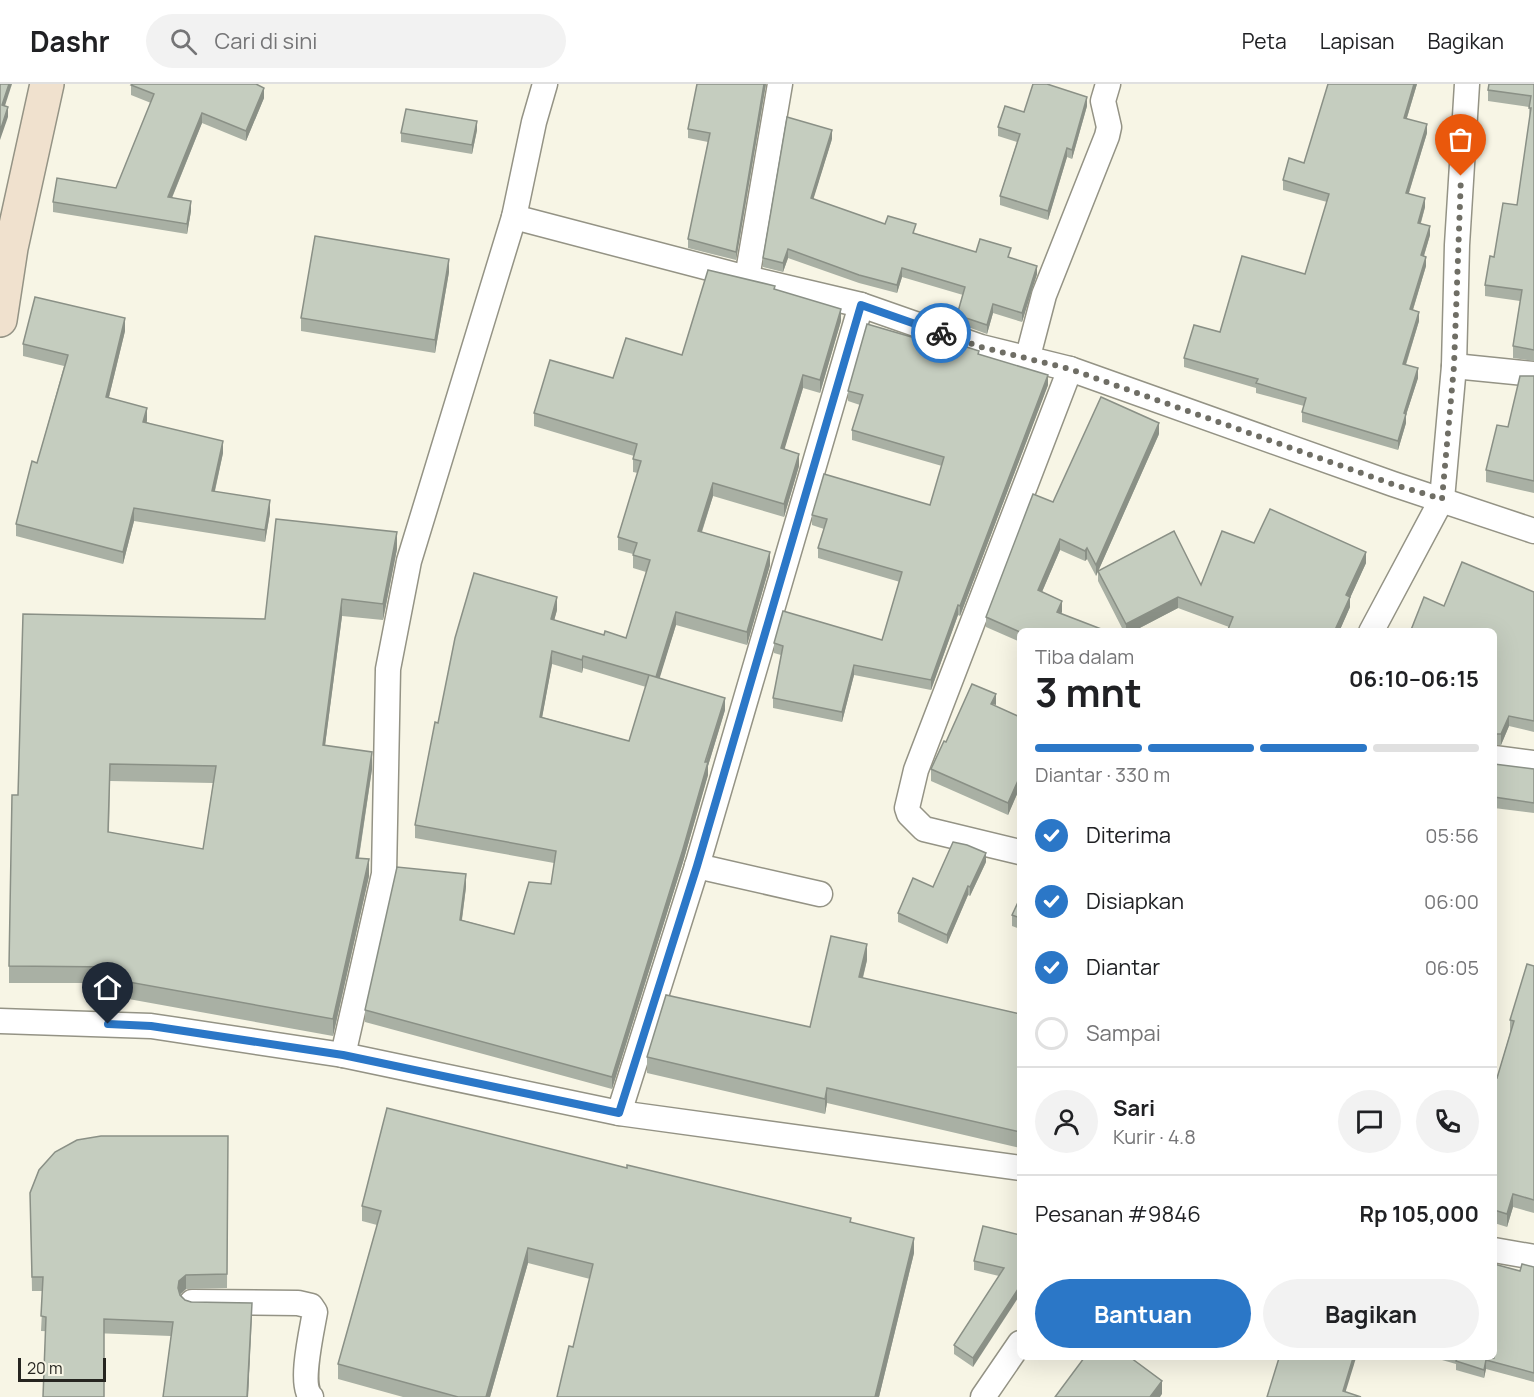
<!DOCTYPE html>
<html lang="id">
<head>
<meta charset="utf-8">
<style>
  :root { --surface:#fff; --page:#f2f2f2; --text:#202124; --muted:#757577; --line:#e0e0e0; --accent:#2b77c7 }
  body { margin:0; font-family:Manrope,sans-serif; background:var(--page); color:var(--text); height:100vh; display:flex; flex-direction:column; font-size:22px; white-space:nowrap }
  * { box-sizing:border-box; margin:0 }
  p { font-size:20px; color:var(--muted) }
  .icon { flex:none; width:33px; height:33px; fill:none; stroke:currentColor; stroke-width:2; stroke-linecap:round; stroke-linejoin:round }
  .map { position:relative; flex:1; overflow:hidden }
  .side { position:absolute; left:1017px; top:544px; width:480px; height:732px; display:flex; flex-direction:column; background:var(--surface); border-radius:9px; box-shadow:0 6px 24px #0002 }
  .side>* { flex:none }
  .scale { position:absolute; left:18px; bottom:15px; width:88px; box-sizing:border-box; padding-left:6px; border:3px solid #262520; border-top:0; font-size:16px; line-height:21px; white-space:nowrap; color:#262520; -webkit-text-stroke:4px #f7f5e5; paint-order:stroke }
  .pin { position:absolute; display:grid; place-items:center; width:51px; height:51px; color:#fff; margin:-62px -26px; border-radius:50% 50% 50% 0; rotate:-45deg; box-shadow:0 0 6px #0007 }
  .pin .icon { rotate:45deg }
  .courier { position:absolute; display:grid; place-items:center; width:60px; height:60px; margin:-30px; border:4px solid #2b77c7; border-radius:50%; background:#fff; color:#222; box-shadow:0 2px 8px #0007 }
  .headline em { font-style:normal; font-weight:700 }
  .headline div { display:flex; flex-direction:column-reverse }
  .headline { display:flex; align-items:center; justify-content:space-between; height:102px; padding:0 18px }
  h1 { font-size:39px; font-weight:700; line-height:45px }
  .bar { display:grid; grid-template-columns:repeat(4,1fr); gap:9px 6px; align-content:center; height:72px; padding:0 18px }
  .bar i { height:8px; border-radius:4px; background:var(--line) }
  .bar .selected { background:var(--accent) }
  .bar p { grid-column:span 4 }
  .line { display:flex; align-items:center; gap:15px; padding:0 18px; border-top:2px solid var(--line) }
  .line div { flex:1 }
  .round { display:grid; place-items:center; flex:none; width:63px; height:63px; border-radius:32px; background:var(--page) }
  ol { padding:0 18px; list-style:none }
  li { display:flex; align-items:center; gap:18px; height:66px }
  li p { margin-inline-start:auto }
  li .icon { padding:6px; border-radius:50%; background:var(--accent); color:#fff; stroke-width:4 }
  li:last-child { color:var(--muted) }
  li i { width:33px; height:33px; border:3px solid var(--line); border-radius:50% }
  .primary-button { display:flex; gap:12px; margin-top:auto; padding:12px 18px }
  .primary-button a { flex:1; height:69px; border-radius:36px; background:var(--accent); color:#fff; font-size:24px; font-weight:700; line-height:69px; text-align:center }
  .primary-button a+a { background:var(--page); color:var(--text) }
  header { display:flex; align-items:center; gap:36px; box-sizing:border-box; height:84px; padding:0 30px; background:var(--surface); border-bottom:2px solid var(--line) }
  header strong { font-size:28px }
  nav { display:flex; gap:33px; margin-inline-start:auto; font-size:21px }
  .search { width:420px; height:54px; background:var(--page); display:flex; align-items:center; gap:15px; box-sizing:border-box; padding:0 21px; border-radius:33px; color:var(--muted); font-size:22px }
  .map>svg:first-child { display:block }
  .lines { fill:none; stroke-linecap:round; stroke-linejoin:round }
  .street-casing { stroke:#949385; stroke-width:27 }
  .secondary-casing { stroke:#949385; stroke-width:36 }
  .street { stroke:#fff; stroke-width:24 }
  .secondary { stroke:#f0e1ce; stroke-width:33 }
  .wall { fill:#a9b0a4; fill-rule:evenodd }
  .shaded-wall { fill:#8a9086 }
  .building { fill:#c5cdbf; stroke:#8a9086; stroke-width:1.5; fill-rule:evenodd }
  .done { stroke:#6f6e65; stroke-width:6; stroke-dasharray:0 10.8 }
  .route { stroke:#2b77c7; stroke-width:8 }
</style>
</head>
<body>
<header>
<strong>Dashr</strong>
<div class="search"><svg class="icon" aria-label="search" viewBox="0 0 24 24"><circle cx="10" cy="10" r="6"/><path d="M15 15l6 6"/></svg>Cari di sini</div>
<nav><a>Peta</a><a>Lapisan</a><a>Bagikan</a></nav>
</header>
<div class="map">
<svg width="1534" height="1313" viewBox="0 0 1534 1313">
  <rect width="100%" height="100%" fill="#f7f5e5"/>
  <g class="lines">
    <defs>
      <g id="street">
        <path d="M514 133 747 194 861 221 981 263 1070 285 1393 400 1534 447"/>
        <path d="M747 194 780 0"/>
        <path d="M1027 276 1044 211 1107 52 1109 43 1103 17 1108 0"/>
        <path d="M1454 282 1534 290"/>
        <path d="M1371 548 1442 415 1454 282 1457 161 1467 0"/>
        <path d="M1494 674 1534 679"/>
        <path d="M1020 768 924 745 909 730 907 724 916 686 1070 285"/>
        <path d="M697 782 820 810"/>
        <path d="M0 937 151 942 343 971 619 1029 1020 1084"/>
        <path d="M343 971 384 790 388 585 409 477 514 133 534 38 545 0"/>
        <path d="M619 1029 697 782 861 221"/>
        <path d="M1494 1166 1534 1173"/>
        <path d="M192 1218 298 1219 311 1222 315 1228C312 1246 299 1301 311 1313"/>
        <path d="M983 1313 1020 1259"/>
      </g>
      <path id="secondary" d="M0 236 11 164 47 0"/>
    </defs>
    <use href="#street" class="street-casing"/>
    <use href="#secondary" class="secondary-casing"/>
    <use href="#street" class="street"/>
    <use href="#secondary" class="secondary"/>
  </g>
  <g class="wall">
    <path d="M697 0H766L736 176 688 164V155L708 58 688 54V45Z"/>
    <path d="M1328 0H1417L1407 34 1427 49 1409 109 1425 123 1421 139 1430 151 1424 172 1426 182 1413 226 1419 237 1406 281 1418 294 1406 331V339L1398 366 1302 338V328L1304 322 1256 309V304L1184 283V274L1220 248 1305 190 1327 118 1283 106V96L1304 79Z"/>
    <path d="M1534 0V277L1513 274V262L1520 217 1485 212V201L1494 173 1517 121 1530 35 1529 23 1488 17V6Z"/>
    <path d="M131 1 264 14 246 57 202 39 172 114 191 127 187 150 53 128V118L116 104 151 19 131 11Z"/>
    <path d="M1087 22 1072 75 1067 73 1048 136 1000 121V112L1017 58 998 52V43L1024 28Z"/>
    <path d="M477 46 472 70 401 58V49Z"/>
    <path d="M832 55 813 115 885 140 976 168 1011 174 1037 190 1022 238 993 229 987 250 957 239V231L963 211 902 193 897 209 859 199 788 174 783 188 763 183V174Z"/>
    <path d="M449 188 435 269 301 247V234Z"/>
    <path d="M775 205 841 237 820 309 803 304 784 365 799 382 784 433 713 412 702 448 770 481 747 561 676 541 659 594 725 626 708 682V691L683 778 612 1005 365 938V926L466 803 462 836 514 850 551 800 554 779 415 754V741L438 639 557 526 554 536 604 551 626 554 646 488 633 484V470L618 466V453L638 389 633 388V375L634 372 534 342V329L613 294 682 271ZM552 580 582 589 583 584 646 603 629 657 542 633Z"/>
    <path d="M125 247 109 313 147 336V338L223 369 215 407 270 429 265 458 134 437 123 480 16 452V440L37 379 64 282 23 272V260Z"/>
    <path d="M946 263 979 270 1048 301 960 532 958 531 931 606 854 591 842 638 773 624V614L781 571 774 569V559L882 556 900 498 818 474V464L824 445 812 441V431L930 421 942 382 852 356V346L860 321 848 317V307Z"/>
    <path d="M1534 292V409L1486 398V386Z"/>
    <path d="M1159 350 1096 492 1087 475 1085 477 1060 466 1042 508 1062 528 1020 548V558L986 543V533L1053 418Z"/>
    <path d="M1254 459 1366 479 1350 514V523L1339 548H1227L1229 543 1178 524 1132 548H1124L1098 497V487L1201 501Z"/>
    <path d="M397 465 383 536 342 532 325 661 372 685 359 774 369 792 333 952 112 912V899H9V882L18 711 265 535ZM110 697 213 699 203 765 109 748Z"/>
    <path d="M1534 508V648L1509 642 1501 661H1494V548H1411V546L1444 522Z"/>
    <path d="M995 622 1020 633V703L1008 731 931 697V685L946 658Z"/>
    <path d="M1494 680 1534 685V729L1494 724Z"/>
    <path d="M986 778 970 812 968 811 947 860 898 838V829L933 803Z"/>
    <path d="M1020 814V845L1012 842V831Z"/>
    <path d="M867 876 863 894 1020 930V1064L827 1019 825 1030 647 989V973L810 943Z"/>
    <path d="M1534 882V1129L1513 1123 1507 1143 1494 1139V993L1497 994 1510 949V936Z"/>
    <path d="M228 1052 227 1204 186 1205 180 1211 185 1216 252 1233 248 1313H163L171 1252 41 1247 43 1207H32L30 1109Z"/>
    <path d="M627 1084 851 1138 914 1169 879 1313H557L573 1263 590 1195 528 1179 490 1313H403L338 1295V1280L377 1141 362 1137V1122Z"/>
    <path d="M1020 1151 973 1283 954 1270V1261L999 1192 974 1186V1177Z"/>
    <path d="M1534 1183V1298L1486 1285 1484 1294 1456 1286V1280L1435 1274H1494L1520 1187Z"/>
  </g>
  <g class="shaded-wall">
    <path d="M9 0H12L2 31V21Z"/>
    <path d="M764 0H766L736 176V168Z"/>
    <path d="M1414 0H1417L1404 43V34Z"/>
    <path d="M264 4V14L246 57V47Z"/>
    <path d="M1087 13V22L1072 75V66Z"/>
    <path d="M8 23V33L0 56V47Z"/>
    <path d="M202 29V39L168 123V113Z"/>
    <path d="M477 37V46L472 70V61Z"/>
    <path d="M1427 40V49L1406 118V109Z"/>
    <path d="M832 46V55L811 123V114Z"/>
    <path d="M1067 64V73L1048 136V127Z"/>
    <path d="M1425 114V123L1418 148V139Z"/>
    <path d="M191 117V127L187 150V140Z"/>
    <path d="M1430 142V151L1421 181V171Z"/>
    <path d="M788 165V174L783 188V179Z"/>
    <path d="M1426 173V182L1410 235V225Z"/>
    <path d="M449 175V188L435 269V256Z"/>
    <path d="M1037 182V190L1022 238V229Z"/>
    <path d="M902 184V193L897 209V201Z"/>
    <path d="M993 220V229L987 250V241Z"/>
    <path d="M841 225V237L820 309V296Z"/>
    <path d="M1419 228V237L1403 289V280Z"/>
    <path d="M125 234V247L106 325V313Z"/>
    <path d="M1418 284V294L1406 331V339L1398 366V357L1404 329Z"/>
    <path d="M803 291V304L781 377V364Z"/>
    <path d="M1048 291V301L960 532V522Z"/>
    <path d="M147 324V336L143 350V338Z"/>
    <path d="M1159 339V350L1096 492V481Z"/>
    <path d="M223 357V369L212 419V407Z"/>
    <path d="M799 370V382L784 433V420Z"/>
    <path d="M713 399V412L698 459V447Z"/>
    <path d="M270 416V429L265 458V446Z"/>
    <path d="M134 424V437L123 480V468Z"/>
    <path d="M397 448V465L383 536V520Z"/>
    <path d="M1060 455V466L1038 517V506Z"/>
    <path d="M1087 464V475L1085 477V467Z"/>
    <path d="M770 468V481L747 561V548Z"/>
    <path d="M1366 468V479L1350 514V523L1339 548H1334L1346 511Z"/>
    <path d="M557 513V526L551 548V535Z"/>
    <path d="M1178 513V524L1132 548H1126V540Z"/>
    <path d="M342 515V532L323 677V661Z"/>
    <path d="M1062 517V528L1057 539V528Z"/>
    <path d="M958 521V531L931 606V596Z"/>
    <path d="M676 528V541L656 606V593Z"/>
    <path d="M552 567V580L540 645V633Z"/>
    <path d="M583 572V584L582 589V576Z"/>
    <path d="M854 581V591L842 638V628Z"/>
    <path d="M996 610V621L991 620Z"/>
    <path d="M725 614V626L708 682V691L683 778 612 1005V993Z"/>
    <path d="M1509 632V642L1501 661V650Z"/>
    <path d="M372 668V685L356 791V774Z"/>
    <path d="M1020 692V703L1008 731V719Z"/>
    <path d="M986 769V778L970 812V803Z"/>
    <path d="M369 775V792L333 952V935Z"/>
    <path d="M466 790V803L460 849V836Z"/>
    <path d="M968 802V811L947 860V851Z"/>
    <path d="M867 860V876L859 908V893Z"/>
    <path d="M827 1004V1019L825 1030V1015Z"/>
    <path d="M1513 1110V1123L1507 1143V1130Z"/>
    <path d="M914 1154V1169L879 1313H875Z"/>
    <path d="M528 1164V1179L490 1313H486Z"/>
    <path d="M186 1191V1205L179 1211 178 1204 179 1197Z"/>
    <path d="M1020 1202V1211L973 1283V1274Z"/>
    <path d="M252 1219 248 1313H247Z"/>
    <path d="M1353 1274H1356L1344 1313 1343 1307Z"/>
    <path d="M1486 1276V1285L1484 1294V1286Z"/>
    <path d="M1162 1297V1310L1160 1313H1150Z"/>
  </g>
  <g class="building">
    <path d="M0 0H9L2 21 8 23 0 47Z"/>
    <path d="M132 0H256L264 4 246 47 202 29 168 113 191 117 187 140 53 118 57 94 116 104 154 10 131 1Z"/>
    <path d="M697 0H764L736 168 688 155 710 49 688 45Z"/>
    <path d="M1033 0H1047L1087 13 1072 66 1067 64 1048 127 1000 112 1020 50 998 43 1005 22 1024 28Z"/>
    <path d="M1328 0H1414L1404 34 1427 40 1406 109 1425 114 1418 139 1430 142 1421 171 1426 173 1410 225 1419 228 1403 280 1418 284 1404 329 1406 330 1398 357 1302 328 1306 314 1256 299 1258 295 1184 274 1194 241 1220 248 1242 172 1305 190 1329 110 1283 96 1289 74 1304 79Z"/>
    <path d="M1489 0H1534V266L1513 262 1522 206 1485 201 1490 172 1494 173 1503 119 1517 121 1531 24H1529L1531 12 1488 6Z"/>
    <path d="M406 25 477 37 472 61 401 49Z"/>
    <path d="M787 33 832 46 811 114 885 140 888 132 916 140 913 149 976 168 980 155 1011 164 1008 173 1037 182 1022 229 993 220 987 241 957 231 965 203 902 184 897 201 859 191 788 165 783 179 763 174Z"/>
    <path d="M315 152 449 175 435 256 301 234Z"/>
    <path d="M708 186 775 202 774 205 841 225 820 296 803 291 781 364 799 370 784 420 713 399 698 447 770 468 747 548 676 528 656 593 583 572 582 576 552 567 540 633 629 657 649 591 725 614 705 678H708L683 765 612 993 365 926 397 783 466 790 460 836 514 850 529 798 551 800 556 767 415 741 435 638 438 639 455 554 474 489 557 513 551 535 604 551 605 547 626 554 650 476 633 471 637 459 618 453 641 377 633 375 637 360 534 329 550 276 613 294 626 254 682 271Z"/>
    <path d="M35 213 125 234 106 313 147 324 143 338 223 357 212 407 270 416 265 446 134 424 123 468 16 440 32 377 37 379 68 271 23 260Z"/>
    <path d="M867 240 946 263 948 257 979 267 978 270 1048 291 960 522 958 521 931 596 854 581 842 628 773 614 783 562 774 559 783 527 882 556 902 488 818 464 827 435 812 431 824 390 930 421 944 373 852 346 863 311 848 307Z"/>
    <path d="M1520 292H1534V397L1486 386 1497 341 1508 343Z"/>
    <path d="M1101 313 1159 339 1096 481 1087 464 1085 467 1060 455 1038 506 1062 517 1057 528 1109 548H1020L986 533 1033 410 1053 418Z"/>
    <path d="M1270 425 1366 468 1346 511 1350 513 1334 548H1227L1233 533 1178 513 1126 540 1098 487 1174 447 1201 501 1222 447 1254 459Z"/>
    <path d="M276 435 397 448 383 520 342 515 323 661 372 668 356 774 369 775 333 935 112 895 115 883 9 882 12 711H18L23 530 265 535ZM110 680 216 682 203 765 108 748Z"/>
    <path d="M1462 478 1534 508V637L1509 632 1501 650H1494V548H1415L1411 546 1424 513 1444 522Z"/>
    <path d="M972 600 996 610 991 620 1020 633V692L1008 719 931 685 944 657 946 658Z"/>
    <path d="M1494 680 1534 685V719L1494 713Z"/>
    <path d="M953 758 967 761 986 769 970 803 968 802 947 851 898 829 913 794 933 803Z"/>
    <path d="M1020 814V834L1012 831Z"/>
    <path d="M831 852 867 860 859 893 1020 930V1048L827 1004 825 1015 647 973 666 911 810 943Z"/>
    <path d="M1527 880 1534 882V1116L1513 1110 1507 1130 1494 1126V993L1497 994 1514 937 1510 936Z"/>
    <path d="M387 1024 627 1084V1081L851 1134 850 1138 914 1154 875 1313H557L569 1262 573 1263 593 1180 528 1164 486 1313H458L338 1280 381 1127 362 1122Z"/>
    <path d="M101 1052H228L227 1190 186 1191 179 1197 178 1204 180 1211 185 1216 191 1218 252 1219 247 1313H163L173 1238 104 1235V1313H43L46 1233 41 1232 43 1193H32L30 1109 39 1086 55 1068 77 1056Z"/>
    <path d="M983 1142 1020 1151V1202L973 1274 954 1261 1004 1184 974 1177Z"/>
    <path d="M1494 1180 1520 1187 1522 1180 1534 1183V1289L1486 1276 1484 1286 1456 1277 1457 1274H1494Z"/>
    <path d="M1084 1274H1131L1162 1297 1150 1313H1055Z"/>
    <path d="M1279 1274H1353L1343 1307 1361 1313H1267Z"/>
  </g>
  <g class="lines">
    <path class="done" d="M941 249 981 263 1070 285 1392 400 1442 415 1454 282 1461 92"/>
    <path class="route" d="M108 940 151 942 343 971 619 1029 697 782 861 221 941 249"/>
  </g>
</svg>
<div class="scale">20 m</div>
<div class="pin" style="left:1461px;top:92px;background:#ea580c"><svg class="icon" aria-label="bag" viewBox="0 0 24 24"><path d="M5 8h14l-1 12H6zM9 8a3 3 0 0 1 6 0"/></svg></div>
<div class="pin" style="left:108px;top:940px;background:#1f2937"><svg class="icon" aria-label="home" viewBox="0 0 24 24"><path d="M3 11l9-7 9 7M6 9v11h12V9"/></svg></div>
<div class="courier" style="left:941px;top:249px"><svg class="icon" aria-label="bike" viewBox="0 0 24 24"><circle cx="6" cy="16" r="4"/><circle cx="18" cy="16" r="4"/><path d="M6 16l4-8h5l3 8M10 8l3 8H6M13 5h3"/></svg></div>
<section class="side">
<div class="headline"><div><h1>3 mnt</h1><p>Tiba dalam</p></div><em>06:10–06:15</em></div>
<div class="bar"><i class="selected"></i><i class="selected"></i><i class="selected"></i><i></i><p>Diantar · 330 m</p></div>
<ol>
<li><svg class="icon" aria-label="check" viewBox="0 0 24 24"><path d="M5 12l5 5 9-10"/></svg>Diterima<p>05:56</p></li>
<li><svg class="icon" aria-label="check" viewBox="0 0 24 24"><path d="M5 12l5 5 9-10"/></svg>Disiapkan<p>06:00</p></li>
<li><svg class="icon" aria-label="check" viewBox="0 0 24 24"><path d="M5 12l5 5 9-10"/></svg>Diantar<p>06:05</p></li>
<li><i></i>Sampai</li>
</ol>
<div class="line" style="height:108px"><a class="round"><svg class="icon" aria-label="person" viewBox="0 0 24 24"><circle cx="12" cy="8" r="4"/><path d="M4 21q1-7 8-7t8 7"/></svg></a><div><b>Sari</b><p>Kurir · 4.8</p></div><a class="round"><svg class="icon" aria-label="chat" viewBox="0 0 24 24"><path d="M4 5h16v11H9l-5 4z"/></svg></a><a class="round"><svg class="icon" aria-label="phone" viewBox="0 0 24 24"><path d="M5 4h4l2 5-3 2q2 4 5 5l2-3 5 2v4C11 20 4 13 5 4z"/></svg></a></div>
<div class="line" style="height:78px"><div>Pesanan #9846</div><b>Rp 105,000</b></div>
<div class="primary-button"><a>Bantuan</a><a>Bagikan</a></div>
</section>
</div>
</body>
</html>
